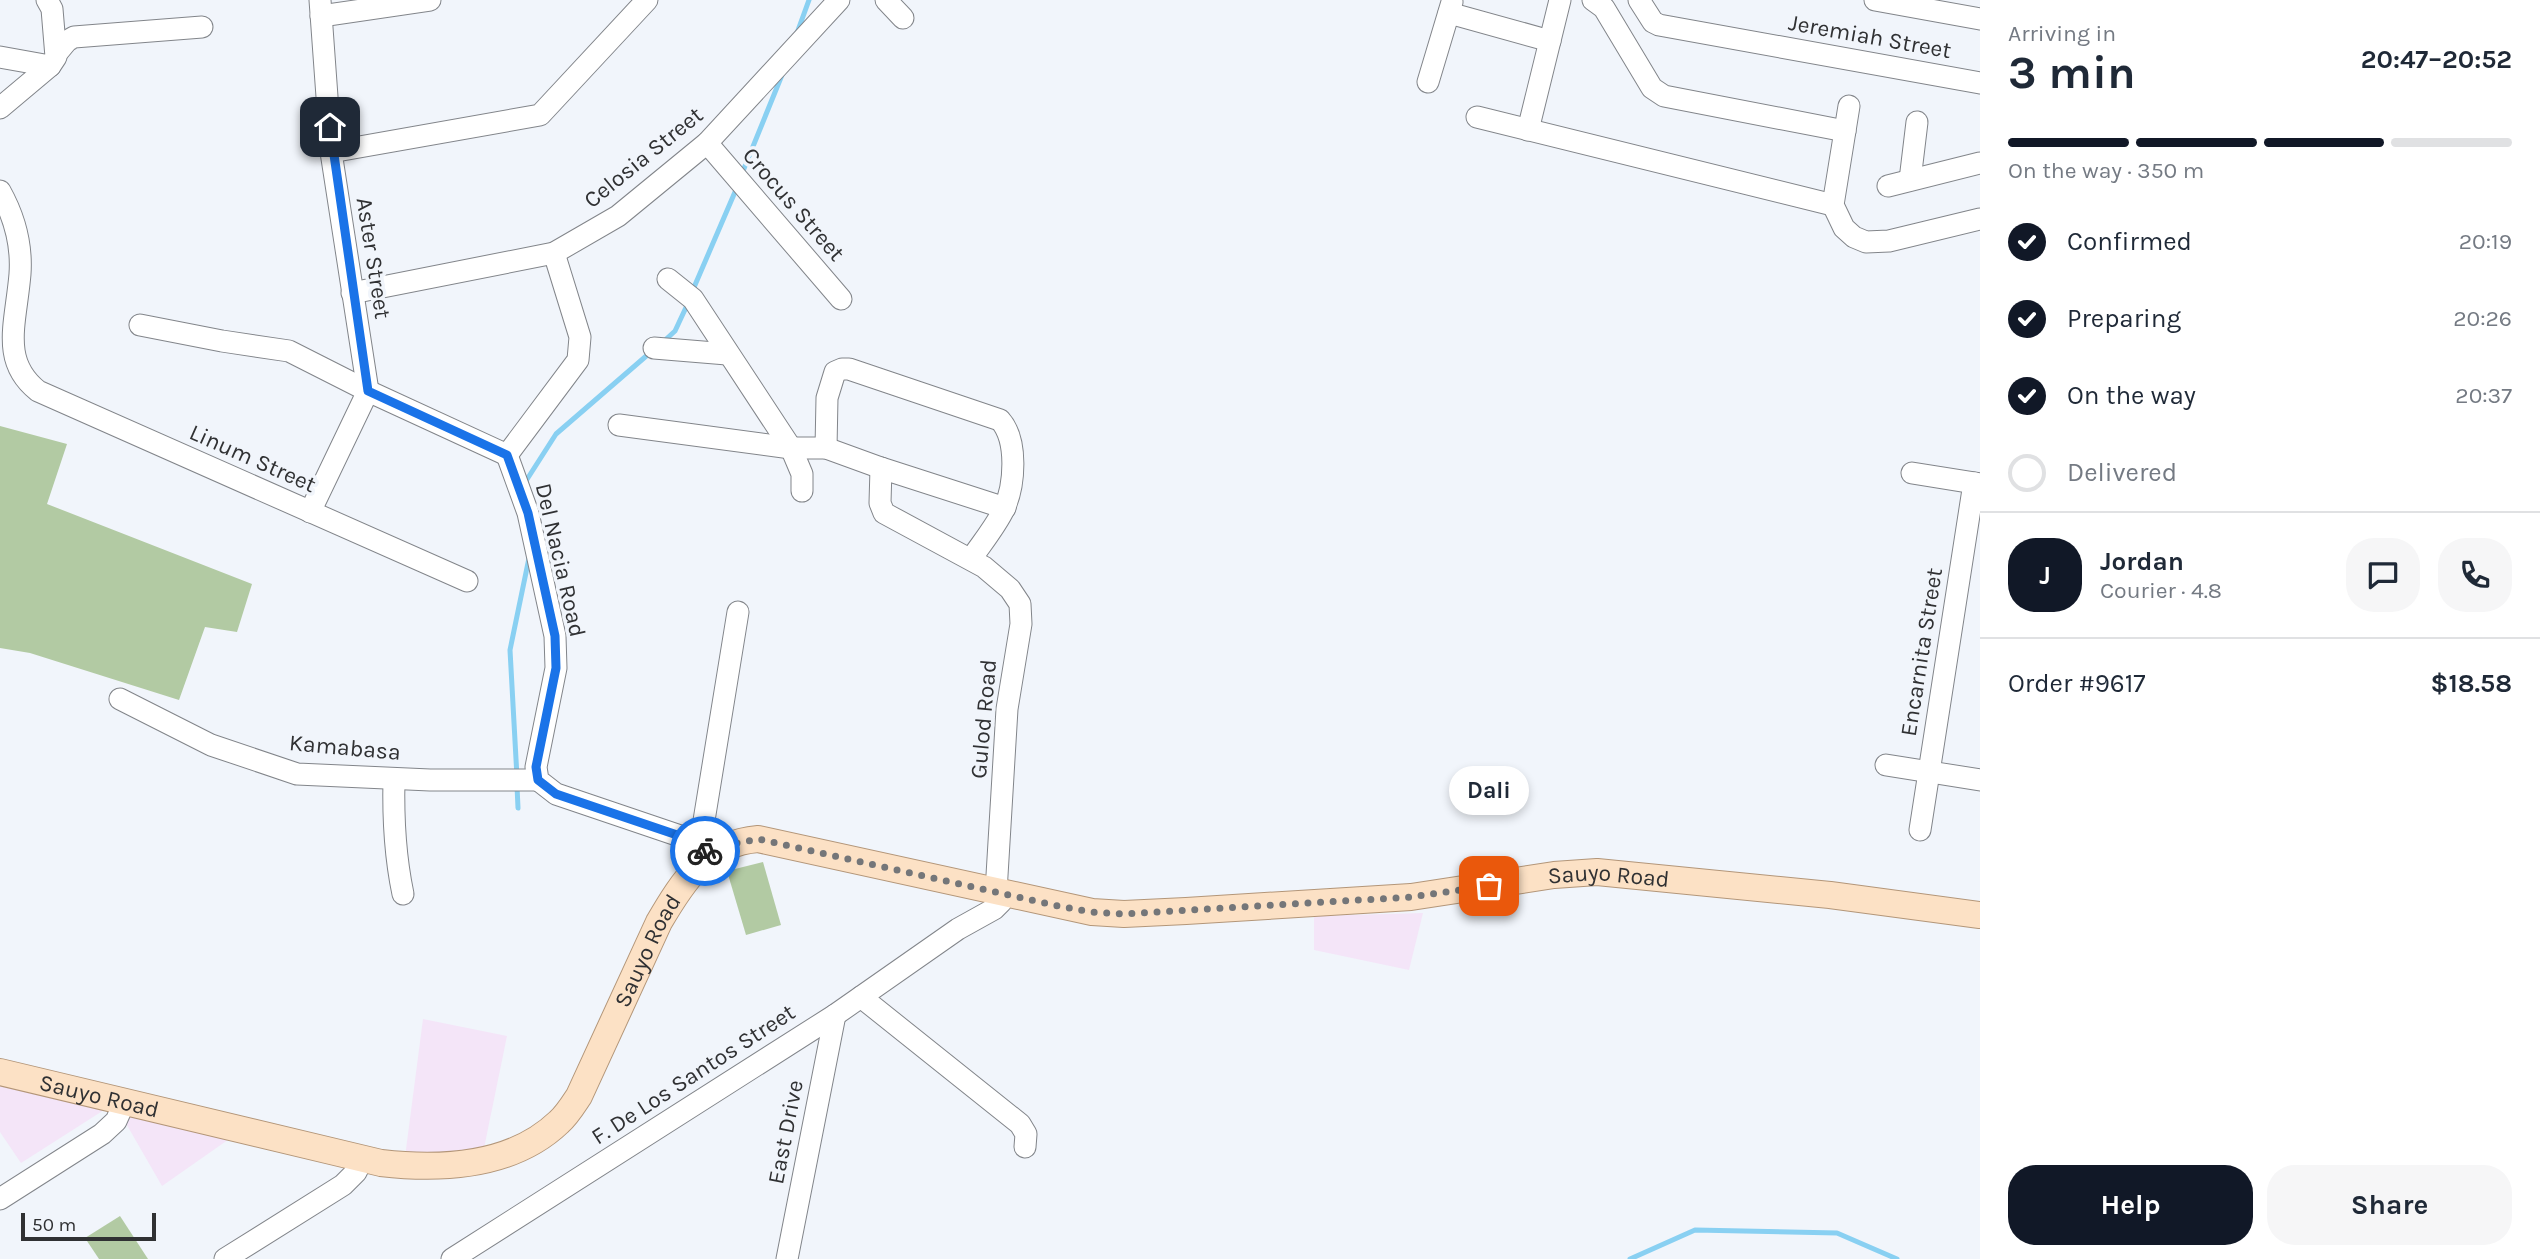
<!DOCTYPE html>
<html lang="en">
<head>
<meta charset="utf-8">
<style>
  :root { --surface:#fff; --page:#f6f6f7; --text:#1f2937; --muted:#747a83; --line:#e0e1e3; --accent:#111827 }
  body { margin:0; font-family:Karla,sans-serif; background:var(--page); color:var(--text); height:100vh; display:flex; flex-direction:column; font-size:26px; white-space:nowrap }
  * { box-sizing:border-box; margin:0 }
  p { font-size:23px; color:var(--muted) }
  .icon { flex:none; width:38px; height:38px; fill:none; stroke:currentColor; stroke-width:2; stroke-linecap:round; stroke-linejoin:round }
  .map { position:relative; flex:1; overflow:hidden }
  .panel { display:flex; flex-direction:column; background:var(--surface); width:560px }
  .panel>* { flex:none }
  .scale { position:absolute; left:21px; bottom:18px; width:135px; box-sizing:border-box; padding-left:7px; border:4px solid #303133; border-top:0; font-size:19px; line-height:24px; white-space:nowrap; color:#303133; -webkit-text-stroke:5px #f1f5fb; paint-order:stroke }
  .pin { position:absolute; display:grid; place-items:center; width:60px; height:60px; color:#fff; margin:-30px; border-radius:14px; box-shadow:0 4px 10px #0006 }
  .courier { position:absolute; display:grid; place-items:center; width:70px; height:70px; margin:-35px; border:5px solid #1a73e8; border-radius:50%; background:#fff; color:#222; box-shadow:0 2px 9px #0007 }
  .bubble { position:absolute; height:49px; border-radius:24px; background:var(--surface); box-shadow:0 4px 10px #0003; font-size:23px; font-weight:700; line-height:49px; text-align:center }
  .head em { font-style:normal; font-weight:700 }
  .head div { display:flex; flex-direction:column-reverse }
  .head { display:flex; align-items:center; justify-content:space-between; height:119px; padding:0 28px }
  h1 { font-size:46px; font-weight:700; line-height:52px }
  .bar { display:grid; grid-template-columns:repeat(4,1fr); gap:10px 7px; align-content:center; height:84px; padding:0 28px }
  .bar i { height:9px; border-radius:5px; background:var(--line) }
  .bar .active { background:var(--accent) }
  .bar p { grid-column:span 4 }
  .line { display:flex; align-items:center; gap:18px; padding:0 28px; border-top:2px solid var(--line) }
  .line div { flex:1 }
  .round { display:grid; place-items:center; flex:none; width:74px; height:74px; border-radius:28px; background:var(--page) }
  ol { padding:0 28px; list-style:none }
  li { display:flex; align-items:center; gap:21px; height:77px }
  li p { margin-inline-start:auto }
  li .icon { padding:7px; border-radius:50%; background:var(--accent); color:#fff; stroke-width:4 }
  li:last-child { color:var(--muted) }
  li i { width:38px; height:38px; border:4px solid var(--line); border-radius:50% }
  .cta { display:flex; gap:14px; margin-top:auto; padding:14px 28px }
  .cta a { flex:1; height:80px; border-radius:28px; background:var(--accent); color:#fff; font-size:28px; font-weight:700; line-height:80px; text-align:center }
  .cta a+a { background:var(--page); color:var(--text) }
  main { display:flex; flex:1; min-height:0 }
  .map>svg:first-child { display:block }
  .commercial { fill:#f4e5f8 }
  .grass { fill:#b2caa3 }
  .lines { fill:none; stroke-linecap:round; stroke-linejoin:round }
  .stream { stroke:#89d0f2; stroke-width:5 }
  .minor-casing { stroke:#82858a; stroke-width:23 }
  .major-casing { stroke:#b39679; stroke-width:28 }
  .minor { stroke:#fff; stroke-width:21 }
  .major { stroke:#fce1c5; stroke-width:26 }
  .done { stroke:#747679; stroke-width:7; stroke-dasharray:0 12.6 }
  .route { stroke:#1a73e8; stroke-width:9 }
  .labels { text-anchor:middle; stroke-width:7; stroke-linejoin:round; paint-order:stroke }
  .street-label { font-size:23px; fill:#303133; stroke:#f1f5fb }
</style>
</head>
<body>
<main>
<div class="map">
<svg width="1980" height="1259" viewBox="0 0 1980 1259">
  <rect width="100%" height="100%" fill="#f1f5fb"/>
  <g class="commercial">
    <path d="M1423 913 1409 970 1314 950V916Z"/>
    <path d="M423 1019 507 1036 483 1153 405 1157Z"/>
    <path d="M0 1085 104 1110 21 1163 0 1132Z"/>
    <path d="M139 1114 232 1137 162 1186 124 1120Z"/>
  </g>
  <g class="grass">
    <path d="M0 426 67 444 47 504 252 584 237 632 205 627 179 700 30 653 0 648Z"/>
    <path d="M763 862 781 925 746 935 727 871Z"/>
    <path d="M120 1216 148 1259H99L85 1238Z"/>
  </g>
  <g class="lines">
    <g class="stream">
      <path d="M797 33 809 0"/>
      <path d="M741 176 782 75"/>
      <path d="M692 292 738 185"/>
      <path d="M663 342 675 331 689 301"/>
      <path d="M524 484 556 434 652 351"/>
      <path d="M517 777 510 650 529 558"/>
      <path d="M517 786 518 808"/>
      <path d="M1630 1259 1695 1230 1837 1233 1897 1259"/>
    </g>
    <defs>
      <g id="minor">
        <path d="M886 0 903 18"/>
        <path d="M1593 0 1604 8 1652 88 1664 96 1845 131"/>
        <path d="M1639 0 1653 22 1659 25 1980 83"/>
        <path d="M1875 0 1980 19"/>
        <path d="M1449 13 1550 41"/>
        <path d="M321 16 430 0"/>
        <path d="M57 53 67 41 74 37 202 27"/>
        <path d="M0 57 50 66"/>
        <path d="M1428 82 1452 2"/>
        <path d="M1849 106 1833 205 1844 228 1854 237 1866 242 1889 241 1980 219"/>
        <path d="M0 108 50 66 56 57 52 9 47 0"/>
        <path d="M1477 117 1833 205"/>
        <path d="M1528 130 1560 0"/>
        <path d="M707 143 841 299"/>
        <path d="M331 152 540 115 647 0"/>
        <path d="M1910 180 1917 122"/>
        <path d="M1888 186 1980 163"/>
        <path d="M0 191C14 216 22 245 20 274 16 323 0 361 38 391L467 581"/>
        <path d="M668 279 693 299 791 448 802 474V491"/>
        <path d="M352 293 554 253 618 216 707 143 839 0"/>
        <path d="M140 325 222 341 289 351 368 391 507 455"/>
        <path d="M654 348 727 354"/>
        <path d="M619 425 791 448H826L881 468 1005 508"/>
        <path d="M826 448 827 398 835 372 842 369H849L1000 420C1018 440 1015 485 1004 509 996 526 982 543 971 559"/>
        <path d="M507 455 528 513 555 636 556 668 536 767 538 780 556 794 683 837 700 845 708 856"/>
        <path d="M507 455 578 360 580 337 554 253"/>
        <path d="M881 468 880 503 884 513 984 567 1010 589 1020 604 1021 624 1007 709 996 892"/>
        <path d="M1912 473 1980 484"/>
        <path d="M310 512 368 391 331 152 320 0"/>
        <path d="M120 699 211 745 297 774 430 780H538"/>
        <path d="M1886 765 1980 780"/>
        <path d="M394 779C393 819 395 856 403 894"/>
        <path d="M1920 830 1974 483"/>
        <path d="M700 845 738 612"/>
        <path d="M861 997 1020 1124 1026 1134 1025 1147"/>
        <path d="M0 1199 102 1134 116 1121 125 1101"/>
        <path d="M225 1259 343 1185 356 1172 362 1160"/>
        <path d="M452 1259 835 1015 958 929 994 909 1001 902 1004 894"/>
        <path d="M787 1259 835 1015"/>
      </g>
      <g id="major">
        <path id="s1" d="M0 1072 381 1163C442 1170 512 1167 559 1122 567 1115 573 1105 579 1096L659 922C683 881 707 843 758 839L1092 912 1124 914 1186 911 1411 897 1554 875 1597 872 1830 895 1980 915"/>
      </g>
    </defs>
    <use href="#minor" class="minor-casing"/>
    <use href="#major" class="major-casing"/>
    <use href="#minor" class="minor"/>
    <use href="#major" class="major"/>
  </g>
  <g class="lines">
    <path class="done" d="M705 851 708 856 732 844 758 839 1058 906 1092 912 1124 914 1411 897 1489 886"/>
    <path class="route" d="M330 127 368 391 507 455 528 513 555 636 556 668 536 767 538 780 556 794 683 837 699 845 705 851"/>
  </g>
  <g class="labels">
    <g class="street-label">
      <text transform="translate(1870 36) rotate(10)" y="8">Jeremiah Street</text>
      <text transform="translate(643 157) rotate(-39)" y="8">Celosia Street</text>
      <text transform="translate(794 204) rotate(49)" y="8">Crocus Street</text>
      <text transform="translate(374 258) rotate(81)" y="8">Aster Street</text>
      <text transform="translate(253 458) rotate(24)" y="8">Linum Street</text>
      <text transform="translate(561 560) rotate(77)" y="8">Del Nacia Road</text>
      <text transform="translate(1921 652) rotate(-81)" y="8">Encarnita Street</text>
      <text transform="translate(983 719) rotate(-85)" y="8">Gulod Road</text>
      <text transform="translate(345 747) rotate(5)" y="8">Kamabasa</text>
      <text dy="8" stroke="none"><textPath href="#s1" startOffset="1801">Sauyo Road</textPath></text>
      <text dy="8" stroke="none"><textPath href="#s1" startOffset="774">Sauyo Road</textPath></text>
      <text transform="translate(693 1074) rotate(-33)" y="8">F. De Los Santos Street</text>
      <text dy="8" stroke="none"><textPath href="#s1" startOffset="102">Sauyo Road</textPath></text>
      <text transform="translate(785 1132) rotate(-79)" y="8">East Drive</text>
    </g>
  </g>
</svg>
<div class="scale">50 m</div>
<div class="pin" style="left:1489px;top:886px;background:#ea580c"><svg class="icon" aria-label="bag" viewBox="0 0 24 24"><path d="M5 8h14l-1 12H6zM9 8a3 3 0 0 1 6 0"/></svg></div>
<div class="pin" style="left:330px;top:127px;background:#1f2937"><svg class="icon" aria-label="home" viewBox="0 0 24 24"><path d="M3 11l9-7 9 7M6 9v11h12V9"/></svg></div>
<div class="courier" style="left:705px;top:851px"><svg class="icon" aria-label="bike" viewBox="0 0 24 24"><circle cx="6" cy="16" r="4"/><circle cx="18" cy="16" r="4"/><path d="M6 16l4-8h5l3 8M10 8l3 8H6M13 5h3"/></svg></div>
<div class="bubble" style="left:1449px;top:766px;width:80px">Dali</div>
</div>
<section class="panel">
<div class="head"><div><h1>3 min</h1><p>Arriving in</p></div><em>20:47–20:52</em></div>
<div class="bar"><i class="active"></i><i class="active"></i><i class="active"></i><i></i><p>On the way · 350 m</p></div>
<ol>
<li><svg class="icon" aria-label="check" viewBox="0 0 24 24"><path d="M5 12l5 5 9-10"/></svg>Confirmed<p>20:19</p></li>
<li><svg class="icon" aria-label="check" viewBox="0 0 24 24"><path d="M5 12l5 5 9-10"/></svg>Preparing<p>20:26</p></li>
<li><svg class="icon" aria-label="check" viewBox="0 0 24 24"><path d="M5 12l5 5 9-10"/></svg>On the way<p>20:37</p></li>
<li><i></i>Delivered</li>
</ol>
<div class="line" style="height:126px"><b class="round" style="background:var(--accent);color:#fff">J</b><div><b>Jordan</b><p>Courier · 4.8</p></div><a class="round"><svg class="icon" aria-label="chat" viewBox="0 0 24 24"><path d="M4 5h16v11H9l-5 4z"/></svg></a><a class="round"><svg class="icon" aria-label="phone" viewBox="0 0 24 24"><path d="M5 4h4l2 5-3 2q2 4 5 5l2-3 5 2v4C11 20 4 13 5 4z"/></svg></a></div>
<div class="line" style="height:91px"><div>Order #9617</div><b>$18.58</b></div>
<div class="cta"><a>Help</a><a>Share</a></div>
</section>
</main>
</body>
</html>
